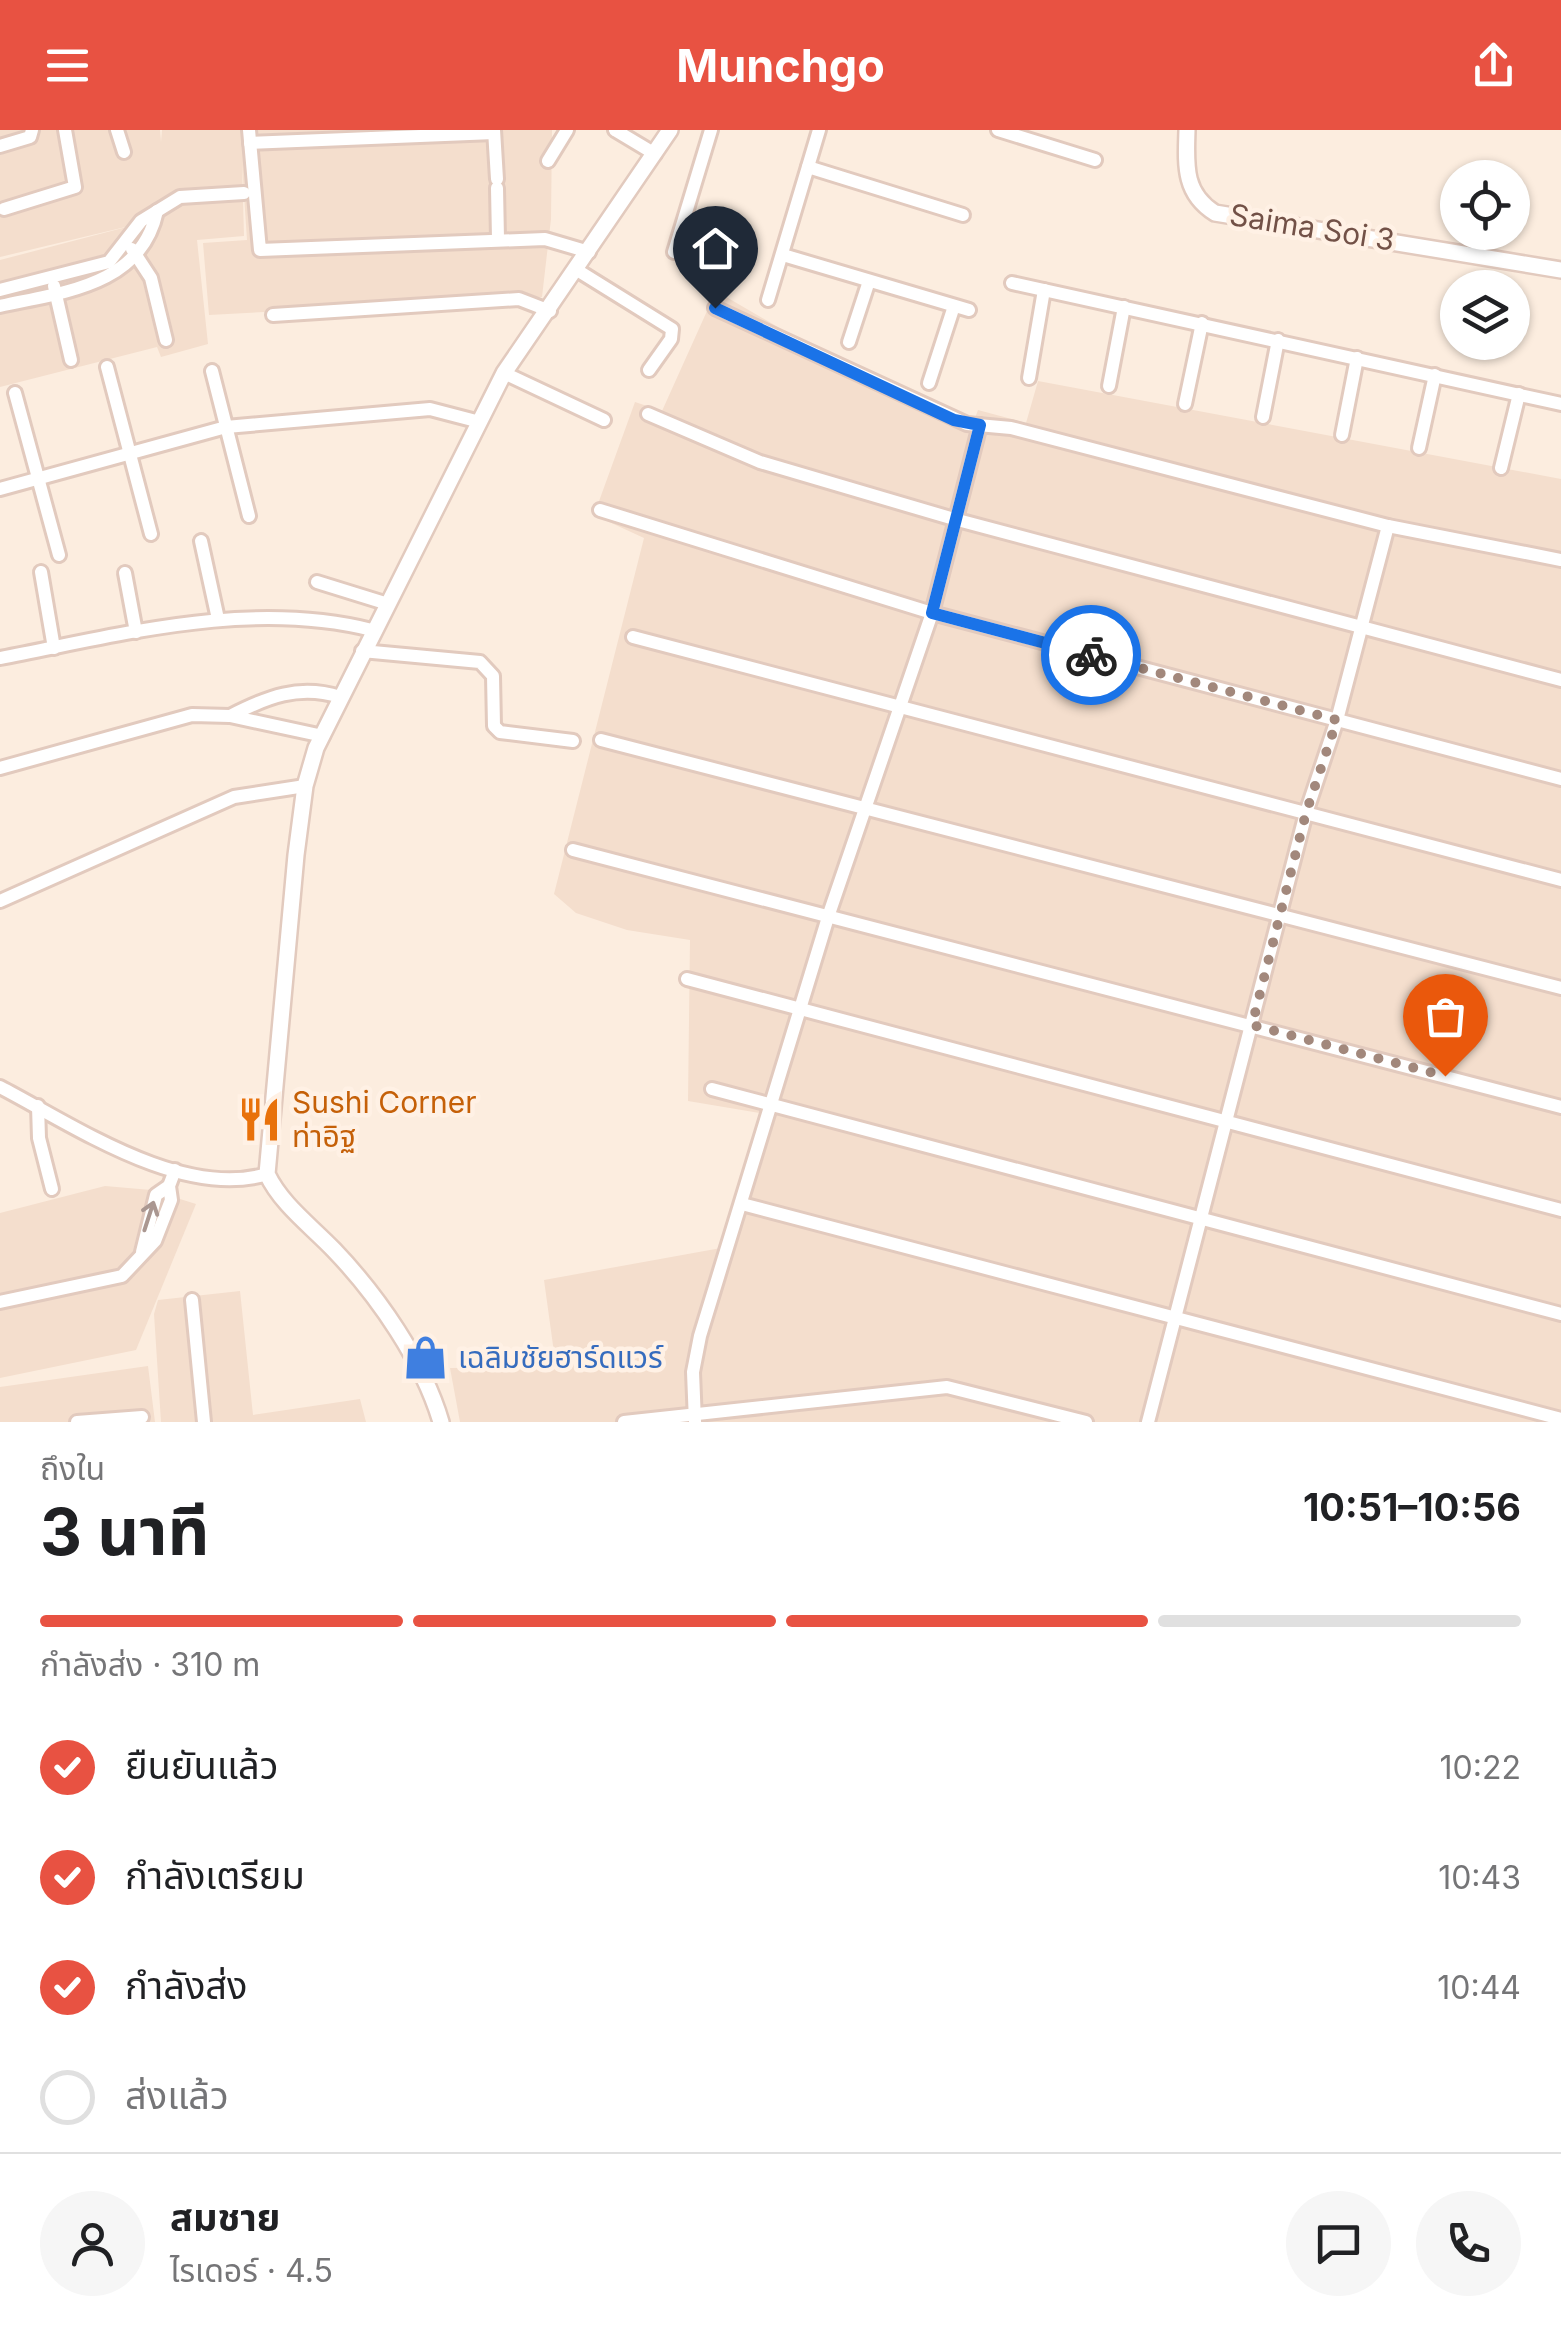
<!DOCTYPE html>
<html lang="th">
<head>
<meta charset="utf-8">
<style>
  :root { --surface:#fff; --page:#f6f6f6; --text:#202124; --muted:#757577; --line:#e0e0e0; --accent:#e85242 }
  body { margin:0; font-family:Inter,"Noto Sans Thai",sans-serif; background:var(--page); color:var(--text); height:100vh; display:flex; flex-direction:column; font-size:38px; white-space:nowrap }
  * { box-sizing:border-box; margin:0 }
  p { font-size:32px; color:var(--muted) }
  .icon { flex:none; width:55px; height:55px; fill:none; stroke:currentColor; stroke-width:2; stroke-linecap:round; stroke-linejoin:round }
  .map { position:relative; height:1292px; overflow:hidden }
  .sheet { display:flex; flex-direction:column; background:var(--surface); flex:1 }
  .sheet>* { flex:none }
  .controls { position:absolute; left:1440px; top:30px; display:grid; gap:20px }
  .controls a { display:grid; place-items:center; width:90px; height:90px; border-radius:50%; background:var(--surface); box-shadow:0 2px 8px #0004; font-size:50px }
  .pin { position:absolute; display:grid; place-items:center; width:85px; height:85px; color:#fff; margin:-102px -42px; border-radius:50% 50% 50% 0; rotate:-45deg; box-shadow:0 0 10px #0007 }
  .pin .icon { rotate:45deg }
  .courier { position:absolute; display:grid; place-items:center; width:100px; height:100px; margin:-50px; border:8px solid #1a73e8; border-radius:50%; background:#fff; color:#222; box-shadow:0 2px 12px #0007 }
  .summary em { font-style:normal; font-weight:700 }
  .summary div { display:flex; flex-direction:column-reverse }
  .summary { display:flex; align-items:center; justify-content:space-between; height:170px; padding:0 40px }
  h1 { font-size:65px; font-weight:700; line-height:75px }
  .bar { display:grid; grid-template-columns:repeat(4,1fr); gap:15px 10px; align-content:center; height:120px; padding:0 40px }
  .bar i { height:12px; border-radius:8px; background:var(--line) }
  .bar .current { background:var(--accent) }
  .bar p { grid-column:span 4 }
  .line { display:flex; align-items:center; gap:25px; padding:0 40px; border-top:2px solid var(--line) }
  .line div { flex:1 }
  .round { display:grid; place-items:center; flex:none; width:105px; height:105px; border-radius:52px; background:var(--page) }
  ol { padding:0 40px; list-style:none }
  li { display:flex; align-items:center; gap:30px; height:110px }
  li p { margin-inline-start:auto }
  li .icon { padding:10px; border-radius:50%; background:var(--accent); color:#fff; stroke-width:4 }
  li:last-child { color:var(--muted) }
  li i { width:55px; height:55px; border:5px solid var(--line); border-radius:50% }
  header { display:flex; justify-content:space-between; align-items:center; height:130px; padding:0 40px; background:var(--accent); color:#fff; font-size:45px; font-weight:700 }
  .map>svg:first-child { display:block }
  .residential { fill:#f4decd }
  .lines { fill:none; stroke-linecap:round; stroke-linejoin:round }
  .minor-casing { stroke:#e2cabe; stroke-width:18 }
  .tertiary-casing { stroke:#e2cabe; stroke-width:20 }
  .minor { stroke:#fff; stroke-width:12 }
  .tertiary { stroke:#fff; stroke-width:15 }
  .oneway { stroke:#aa9791 }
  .done { stroke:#a2887c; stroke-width:10; stroke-dasharray:0 18 }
  .route { stroke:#1a73e8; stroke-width:12 }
  .labels { text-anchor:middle; stroke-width:9; stroke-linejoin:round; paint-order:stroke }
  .street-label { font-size:30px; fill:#725147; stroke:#fff1e5 }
  .food-label { font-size:30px; fill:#c56008; stroke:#fff1e5; text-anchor:start }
  .shop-label { font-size:30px; fill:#366cbe; stroke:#fff1e5; text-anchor:start }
</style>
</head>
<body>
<header><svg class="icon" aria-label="menu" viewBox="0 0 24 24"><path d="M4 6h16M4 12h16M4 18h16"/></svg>Munchgo<svg class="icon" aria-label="share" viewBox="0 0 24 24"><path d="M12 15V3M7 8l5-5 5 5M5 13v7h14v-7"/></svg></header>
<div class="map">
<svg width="1561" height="1292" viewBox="0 0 1561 1292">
  <rect width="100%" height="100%" fill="#fceddf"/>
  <g class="residential">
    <path d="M0 0H160L161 12 162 0H552L551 89 542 167 209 185 203 113 247 110 242 34 244 106 197 110 208 214 161 227 157 217 0 257V130L138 94 0 127Z"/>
    <path d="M716 161 814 218 972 296 978 280 1026 293 1038 251 1561 349V1292H460L450 1238 556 1237 544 1150 721 1118 765 984 688 971 690 810 627 800 576 783 554 764 644 408 594 385 635 272 662 281Z"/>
    <path d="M105 1056 151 1060 196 1074 136 1220 0 1248V1083Z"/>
    <path d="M240 1161 253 1285 360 1269 366 1292H161L154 1184 158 1170Z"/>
    <path d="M148 1236 155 1292H0V1257Z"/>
  </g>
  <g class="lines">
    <defs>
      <g id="minor">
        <path d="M117 0 124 22"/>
        <path d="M249 0 260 120 545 109 589 122"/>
        <path d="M494 0 497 49"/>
        <path d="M615 0 655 24"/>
        <path d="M998 0 1095 30"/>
        <path d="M250 13 494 3"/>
        <path d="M0 16 30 7 32 0"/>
        <path d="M548 31 567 0"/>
        <path d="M808 37 963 85"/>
        <path d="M497 58 498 109"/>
        <path d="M4 79 75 57 65 0"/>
        <path d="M132 119 151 148 166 210"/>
        <path d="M674 122 711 0"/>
        <path d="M783 125 969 180"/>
        <path d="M577 140 672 199 671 209 649 240"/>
        <path d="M1012 153 1561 274"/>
        <path d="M54 156 71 230"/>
        <path d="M0 160 109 132 141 91 180 67 244 63"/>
        <path d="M768 170 819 0"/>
        <path d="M0 176C63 162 141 156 157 81"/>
        <path d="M715 178 967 294 1011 298 1388 396 1561 430"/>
        <path d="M273 185 519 169 550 181"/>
        <path d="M849 212 869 151"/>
        <path d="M107 237 151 404"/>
        <path d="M212 241 249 386"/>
        <path d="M504 243 604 290"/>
        <path d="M1029 248 1044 160"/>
        <path d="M929 253 954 176"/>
        <path d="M1109 256 1124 177"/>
        <path d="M15 263 59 425"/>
        <path d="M1185 274 1202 193"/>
        <path d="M648 284 760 332 954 389 1561 550"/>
        <path d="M1263 287 1278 210"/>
        <path d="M1342 305 1357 228"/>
        <path d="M1419 318 1435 245"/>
        <path d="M1501 338 1519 264"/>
        <path d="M0 359 226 297 430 279 476 291"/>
        <path d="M600 380 932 483 1561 649"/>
        <path d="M201 411 218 489"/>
        <path d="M41 442 54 518"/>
        <path d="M125 443 136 502"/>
        <path d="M317 452 388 474"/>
        <path d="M633 507 1561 750"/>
        <path d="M362 521 480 532 493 546 494 596 500 602 573 611"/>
        <path d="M0 528C121 505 249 469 372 500"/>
        <path d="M230 586C267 567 299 554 340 567"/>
        <path d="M601 610 1561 858"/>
        <path d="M0 638 192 585 230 586 323 606"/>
        <path d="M573 720 1561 977"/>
        <path d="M0 771 234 667 305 656"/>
        <path d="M687 849 1561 1080"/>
        <path d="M0 957C73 995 182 1070 267 1044"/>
        <path d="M712 959 1561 1184"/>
        <path d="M38 976 39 1008 52 1059"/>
        <path d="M742 1074 1561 1289"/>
        <path d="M142 1122 156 1065 169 1056"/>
        <path d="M192 1170 204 1292"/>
        <path d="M0 1172 122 1146 155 1111 171 1070 169 1056 175 1040"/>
        <path d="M77 1292 142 1287"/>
        <path d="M624 1292 947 1257 1086 1292"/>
        <path d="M695 1292 693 1242 700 1206 829 784 932 483 980 295"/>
        <path d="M1148 1292 1306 683 1337 590 1388 396"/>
      </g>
      <g id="tertiary">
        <path d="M1187 0C1186 34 1183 63 1215 83L1561 140"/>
        <path d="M441 1292C423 1231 378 1166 334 1120 311 1096 281 1074 267 1044L296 725 305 656 316 618 504 243 670 0"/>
      </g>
    </defs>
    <use href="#minor" class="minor-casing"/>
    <use href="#tertiary" class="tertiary-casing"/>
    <use href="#minor" class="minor"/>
    <use href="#tertiary" class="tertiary"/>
  </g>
  <defs><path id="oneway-shaft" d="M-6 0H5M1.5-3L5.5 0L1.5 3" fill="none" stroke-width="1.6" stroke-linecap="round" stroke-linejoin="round" transform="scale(2.5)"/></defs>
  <use class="oneway" href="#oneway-shaft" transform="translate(149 1086) rotate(-72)"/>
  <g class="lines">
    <path class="done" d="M1091 525 1337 590 1306 683 1252 895 1445 946"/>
    <path class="route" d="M715 178 954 290 980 295 932 483 1091 525"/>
  </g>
  <defs>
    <symbol id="restaurant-bare" viewBox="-9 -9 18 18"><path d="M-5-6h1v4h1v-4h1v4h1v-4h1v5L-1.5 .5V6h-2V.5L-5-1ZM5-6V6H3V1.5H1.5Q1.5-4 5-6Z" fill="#e8710a" stroke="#fff1e5" stroke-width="2.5" paint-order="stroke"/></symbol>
    <symbol id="shop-bare" viewBox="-9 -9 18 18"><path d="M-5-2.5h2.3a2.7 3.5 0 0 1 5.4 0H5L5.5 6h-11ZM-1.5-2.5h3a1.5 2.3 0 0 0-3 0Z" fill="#3f7fe0" stroke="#fff1e5" stroke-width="2.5" paint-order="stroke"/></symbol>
  </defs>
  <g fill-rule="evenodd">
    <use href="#restaurant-bare" x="228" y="958" width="63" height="63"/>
    <use href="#shop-bare" x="394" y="1196" width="63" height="63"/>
  </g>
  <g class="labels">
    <g class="street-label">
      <text transform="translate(1312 98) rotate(9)" y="10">Saima Soi 3</text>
    </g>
    <g class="food-label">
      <text x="292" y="983">Sushi Corner<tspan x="292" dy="34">ท่าอิฐ</tspan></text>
    </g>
    <g class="shop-label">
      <text x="458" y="1238">เฉลิมชัยฮาร์ดแวร์</text>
    </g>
  </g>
</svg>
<div class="controls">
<a><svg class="icon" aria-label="locate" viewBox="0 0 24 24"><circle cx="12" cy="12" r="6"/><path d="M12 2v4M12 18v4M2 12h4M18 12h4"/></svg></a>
<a><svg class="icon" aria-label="layers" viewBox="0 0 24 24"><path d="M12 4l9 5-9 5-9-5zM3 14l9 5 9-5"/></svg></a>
</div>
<div class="pin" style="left:1445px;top:946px;background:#ea580c"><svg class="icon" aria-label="bag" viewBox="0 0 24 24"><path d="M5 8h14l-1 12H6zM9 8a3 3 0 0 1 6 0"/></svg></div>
<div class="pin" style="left:715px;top:178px;background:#1f2937"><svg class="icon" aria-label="home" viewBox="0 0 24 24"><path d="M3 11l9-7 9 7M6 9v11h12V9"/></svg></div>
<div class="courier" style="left:1091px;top:525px"><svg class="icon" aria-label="bike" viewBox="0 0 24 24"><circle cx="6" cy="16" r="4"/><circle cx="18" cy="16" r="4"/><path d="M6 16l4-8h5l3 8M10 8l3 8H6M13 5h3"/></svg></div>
</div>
<section class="sheet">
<div class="summary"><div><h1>3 นาที</h1><p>ถึงใน</p></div><em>10:51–10:56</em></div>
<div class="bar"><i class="current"></i><i class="current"></i><i class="current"></i><i></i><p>กำลังส่ง · 310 m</p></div>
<ol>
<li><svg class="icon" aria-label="check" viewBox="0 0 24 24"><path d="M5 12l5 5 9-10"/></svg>ยืนยันแล้ว<p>10:22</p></li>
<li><svg class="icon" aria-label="check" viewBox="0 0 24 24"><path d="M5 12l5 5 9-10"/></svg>กำลังเตรียม<p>10:43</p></li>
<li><svg class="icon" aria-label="check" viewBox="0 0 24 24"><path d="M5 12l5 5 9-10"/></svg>กำลังส่ง<p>10:44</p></li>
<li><i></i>ส่งแล้ว</li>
</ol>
<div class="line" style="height:180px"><a class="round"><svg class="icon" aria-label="person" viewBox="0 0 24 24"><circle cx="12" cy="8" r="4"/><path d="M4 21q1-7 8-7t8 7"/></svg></a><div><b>สมชาย</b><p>ไรเดอร์ · 4.5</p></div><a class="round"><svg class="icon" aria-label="chat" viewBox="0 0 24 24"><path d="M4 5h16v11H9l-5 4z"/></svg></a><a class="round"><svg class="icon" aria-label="phone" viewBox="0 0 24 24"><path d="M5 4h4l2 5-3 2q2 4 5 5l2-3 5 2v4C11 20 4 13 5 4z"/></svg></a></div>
</section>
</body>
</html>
